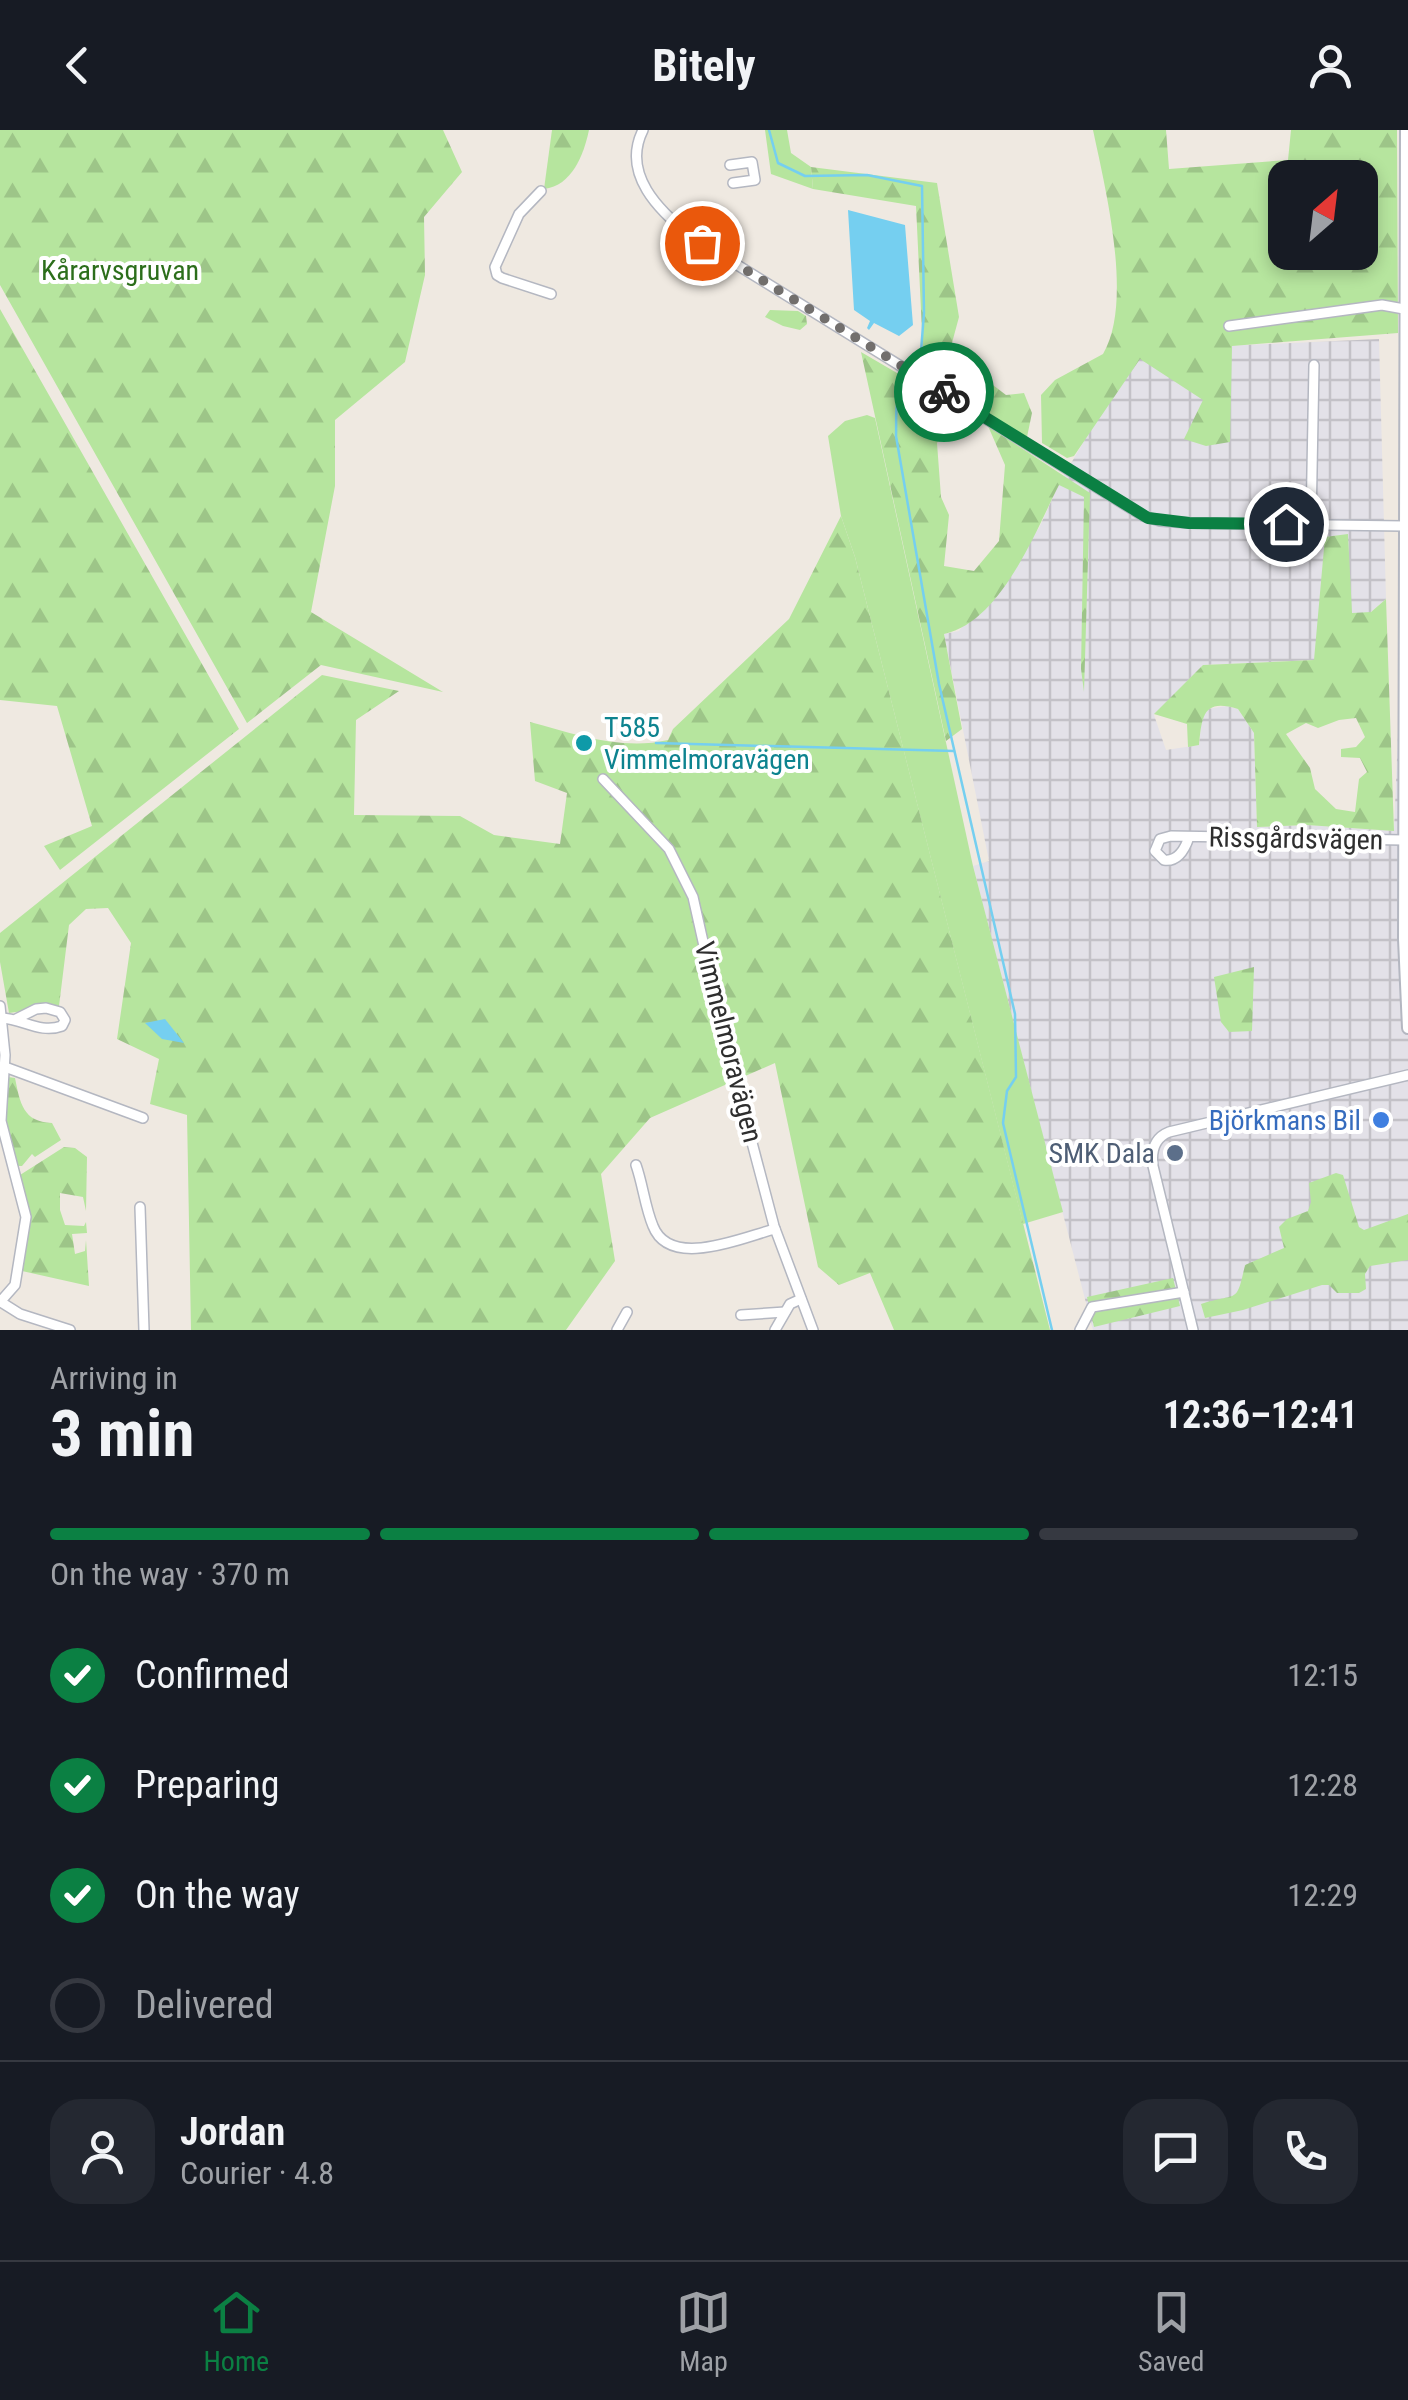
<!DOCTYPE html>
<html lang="en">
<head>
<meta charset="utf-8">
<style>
  :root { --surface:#171b24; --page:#242831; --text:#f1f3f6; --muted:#9ea1a6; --line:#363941; --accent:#0b8043 }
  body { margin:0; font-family:"Roboto Condensed",sans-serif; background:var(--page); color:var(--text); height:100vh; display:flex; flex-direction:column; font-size:38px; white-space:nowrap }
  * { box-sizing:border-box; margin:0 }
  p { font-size:32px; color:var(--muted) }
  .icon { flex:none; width:55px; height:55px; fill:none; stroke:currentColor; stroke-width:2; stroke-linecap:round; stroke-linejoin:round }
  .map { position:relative; height:1200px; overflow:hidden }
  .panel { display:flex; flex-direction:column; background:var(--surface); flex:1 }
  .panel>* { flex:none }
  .needle { width:65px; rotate:28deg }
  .fabs { position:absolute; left:1268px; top:30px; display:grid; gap:20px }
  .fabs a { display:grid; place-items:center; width:110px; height:110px; border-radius:20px; background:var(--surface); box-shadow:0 5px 15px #0003; font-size:50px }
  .pin { position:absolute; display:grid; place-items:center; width:85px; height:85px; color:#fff; margin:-42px; border:5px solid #fff; border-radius:50%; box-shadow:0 2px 10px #0007 }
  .courier { position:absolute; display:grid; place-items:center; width:100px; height:100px; margin:-50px; border:8px solid #0b8043; border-radius:50%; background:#fff; color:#222; box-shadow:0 2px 12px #0007 }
  .summary em { font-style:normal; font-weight:700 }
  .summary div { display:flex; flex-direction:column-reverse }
  .summary { display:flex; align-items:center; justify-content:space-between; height:170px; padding:0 50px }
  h1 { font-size:65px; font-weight:700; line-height:75px }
  .bar { display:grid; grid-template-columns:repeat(4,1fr); gap:15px 10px; align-content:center; height:120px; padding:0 50px }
  .bar i { height:12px; border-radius:8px; background:var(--line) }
  .bar .active { background:var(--accent) }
  .bar p { grid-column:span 4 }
  .line { display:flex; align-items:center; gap:25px; padding:0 50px; border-top:2px solid var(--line) }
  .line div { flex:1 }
  .round { display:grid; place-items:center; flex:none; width:105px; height:105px; border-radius:30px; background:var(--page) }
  ol { padding:0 50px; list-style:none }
  li { display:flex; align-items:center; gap:30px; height:110px }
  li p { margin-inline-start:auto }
  li .icon { padding:10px; border-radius:50%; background:var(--accent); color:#fff; stroke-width:4 }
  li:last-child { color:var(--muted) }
  li i { width:55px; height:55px; border:5px solid var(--line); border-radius:50% }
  header { display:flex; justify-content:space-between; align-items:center; height:130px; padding:0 50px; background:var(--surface); font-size:45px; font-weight:700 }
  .dock { display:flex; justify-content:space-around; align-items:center; height:140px; border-top:2px solid var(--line); background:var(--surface); font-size:28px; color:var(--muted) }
  .dock a { display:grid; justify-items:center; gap:5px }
  .dock .active { color:var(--accent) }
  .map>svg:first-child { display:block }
  .industrial { fill:url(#industrial-grid) }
  .grass { fill:#b6e59e }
  .forest { fill:url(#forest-firs); fill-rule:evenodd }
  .water { fill:#75cff0 }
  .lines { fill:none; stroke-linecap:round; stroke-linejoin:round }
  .stream { stroke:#75cff0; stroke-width:2.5 }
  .minor-casing { stroke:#b4b7c1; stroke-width:12 }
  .tertiary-casing { stroke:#b4b7c1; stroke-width:14 }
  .minor { stroke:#fff; stroke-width:9 }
  .tertiary { stroke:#fff; stroke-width:10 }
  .done { stroke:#726f6d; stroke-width:10; stroke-dasharray:0 18 }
  .route { stroke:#0b8043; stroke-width:12 }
  .culture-dot { fill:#0f9aa8; stroke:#fff; stroke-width:4 }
  .shop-dot { fill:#3f7fe0; stroke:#fff; stroke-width:4 }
  .service-dot { fill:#5c6f8a; stroke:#fff; stroke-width:4 }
  .labels { text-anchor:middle; stroke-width:8; stroke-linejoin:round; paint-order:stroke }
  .park-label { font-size:28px; fill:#2c6e1b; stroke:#fff }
  .culture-label { font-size:28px; fill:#0d838f; stroke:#fff; text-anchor:start }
  .street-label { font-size:28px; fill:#2e2e2e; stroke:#fff }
  .shop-label { font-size:28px; fill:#366cbe; stroke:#fff; text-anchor:end }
  .service-label { font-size:28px; fill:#4e5e75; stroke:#fff; text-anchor:end }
</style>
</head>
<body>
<header><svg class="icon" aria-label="back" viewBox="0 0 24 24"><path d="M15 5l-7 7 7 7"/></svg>Bitely<svg class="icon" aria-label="person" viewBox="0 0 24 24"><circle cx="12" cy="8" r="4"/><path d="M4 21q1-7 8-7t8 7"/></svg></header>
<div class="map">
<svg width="1408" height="1200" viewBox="0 0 1408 1200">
  <defs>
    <pattern id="industrial-grid" width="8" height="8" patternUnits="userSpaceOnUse" patternTransform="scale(2.5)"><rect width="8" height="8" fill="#e3e1e8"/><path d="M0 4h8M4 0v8" fill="none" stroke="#c3c1c7"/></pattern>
    <pattern id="forest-firs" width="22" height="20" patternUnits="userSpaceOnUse" patternTransform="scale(2.5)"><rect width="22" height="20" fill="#b6e59e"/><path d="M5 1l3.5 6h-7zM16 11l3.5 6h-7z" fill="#9dc588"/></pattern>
  </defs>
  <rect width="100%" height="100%" fill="#efe9e1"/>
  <path class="industrial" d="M1379 209 1386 469 1314 530 1203 535 1154 585 1166 620 1199 615 1202 585 1207 579 1227 576 1238 579 1254 603 1257 697 1307 695 1394 701 1404 459H1408V1200H1093L973 736 989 731 944 504 959 501 1039 398 1059 354 1137 220Z"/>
  <g class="grass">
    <path d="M765 0H787L791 23 811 37 813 59 771 44Z"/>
    <path d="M867 285 875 288 973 736 1063 1082 1023 1094 855 427 841 386 828 306 845 291Z"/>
  </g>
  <g class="forest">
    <path d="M0 0H443L462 42 424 87 425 145 405 232 335 290V356L311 482 443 562 321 535 247 593 0 155Z"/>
    <path d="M552 0H589C584 24 572 56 544 59Z"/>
    <path d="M1093 0H1166L1169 39 1288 30 1291 0H1397L1398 203 1232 216 1230 312 1206 316 1184 309 1203 270 1140 229 1074 326 1067 328 1042 313 1041 265 1055 250 1103 224C1134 172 1105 57 1093 0ZM1285 48H1360V122H1285Z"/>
    <path d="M811 37 937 53 959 187 949 224 962 232 983 230 985 249 1006 265 1024 263 1032 283 1027 307 924 243 916 76 813 59Z"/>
    <path d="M0 179 239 599 60 740 44 716 92 696 57 576 0 570Z"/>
    <path d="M770 180 798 181 806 186 807 194 800 200 783 196 765 187Z"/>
    <path d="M861 222 957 278 937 313 941 367 949 385 944 436 974 441 999 411 1005 335 988 296 1090 363 1084 562 1081 539 1084 367 1059 355C1035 402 1001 492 944 504L962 599 946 611Z"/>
    <path d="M841 386 855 427 1050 1200H894L870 1143 839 1155 818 1137 775 933 650 988 601 1044 615 1131 566 1200H191L187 985 150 974 159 929 117 909 131 813 108 778 86 779 69 795 59 876 9 883 0 832V803L322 545 399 561 356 590 354 685 460 686 494 705 560 714 567 663 535 651 530 592C575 604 622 621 668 610L673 599 789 489Z"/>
    <path d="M1348 404 1352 483 1371 482 1386 469 1394 701 1307 695 1257 697 1254 603 1238 579C1203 568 1202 586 1199 615L1188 617 1187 594 1154 584 1203 535 1314 530 1325 407ZM1356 588 1365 607 1356 617 1341 619V627L1360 628 1367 642 1359 649 1355 682 1336 679 1315 659 1310 638 1286 604 1306 593 1318 598 1339 590Z"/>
    <path d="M1254 837 1252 901 1229 902 1221 892 1214 847Z"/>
    <path d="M8 947 15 948C20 973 23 992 52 993L61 1010 35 1027 32 1024 22 1036H16L4 986Z"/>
    <path d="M64 1017 75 1018 87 1027 86 1081 83 1067 60 1063V1080L65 1095 84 1096 86 1092 87 1103 72 1104 75 1124 85 1121 86 1110 89 1156 22 1141 30 1082 20 1045Z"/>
    <path d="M1336 1043 1343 1045 1359 1097 1364 1100 1408 1084V1130L1370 1136 1365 1144 1366 1159 1359 1163H1337L1329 1155H1322L1243 1180 1205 1188 1201 1174C1239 1162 1236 1175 1245 1135L1284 1118 1279 1097 1287 1089 1308 1081 1311 1072 1309 1053Z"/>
    <path d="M1173 1148 1180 1176 1094 1197 1087 1167Z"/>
  </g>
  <g class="water">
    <path d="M848 80 905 95 913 195 899 206 874 193 869 200 867 198 870 191 854 180Z"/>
    <path d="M165 889 184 913 162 909 145 893Z"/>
  </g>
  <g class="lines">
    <g class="stream">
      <path d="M769 0 778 33 805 46 867 45 922 56 924 183 920 234 917 242"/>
      <path d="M913 249C892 260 897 284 896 306L939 554 1015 884 1016 947 1007 961 1003 993 1052 1200"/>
      <path d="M656 613 954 621"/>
    </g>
    <defs>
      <g id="minor">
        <path d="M643 0C621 44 659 81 692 107L1143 386 1160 391 1189 393 1404 396"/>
        <path d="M730 35 752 32 755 50 733 53"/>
        <path d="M541 61 519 84 495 137 497 145 502 148 551 164"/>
        <path d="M1229 196 1382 175 1404 179"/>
        <path d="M1311 394 1314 235"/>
        <path d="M603 649 669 719 693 767 726 914 774 1096 813 1200"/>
        <path d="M1189 707C1185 719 1178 732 1164 730L1155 721 1160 709 1171 706 1404 710"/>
        <path d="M0 876 5 925 1 991 26 1087 15 1155 0 1172"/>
        <path d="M2 888C23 889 40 904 62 896L65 890 60 882 46 878 36 879 16 889"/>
        <path d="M5 937 143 988"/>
        <path d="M636 1035C643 1055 645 1077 653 1096 670 1140 743 1107 775 1099"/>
        <path d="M140 1077 144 1200"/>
        <path d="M1 1172 20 1184 70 1200"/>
        <path d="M741 1185 785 1182"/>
        <path d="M617 1200 627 1182"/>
        <path d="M775 1200 790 1174 801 1169"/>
        <path d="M1080 1200 1092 1177 1184 1162"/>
        <path d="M1193 1200 1153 1036C1151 1021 1154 1008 1169 1002L1408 945"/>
      </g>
      <path id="tertiary" d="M1406 0 1404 809 1408 898"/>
    </defs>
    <use href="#minor" class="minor-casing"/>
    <use href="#tertiary" class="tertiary-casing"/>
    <use href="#minor" class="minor"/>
    <use href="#tertiary" class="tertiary"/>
  </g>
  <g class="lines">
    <path class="done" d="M702 113 944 262"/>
    <path class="route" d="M944 262 1148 388 1189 393 1286 394"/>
  </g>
  <circle class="culture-dot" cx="584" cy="613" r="10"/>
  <circle class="shop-dot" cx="1381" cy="990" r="10"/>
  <circle class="service-dot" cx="1175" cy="1023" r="10"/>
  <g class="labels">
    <g class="park-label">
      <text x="120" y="150">Kårarvsgruvan</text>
    </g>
    <g class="culture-label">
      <text x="604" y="607">T585<tspan x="604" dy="32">Vimmelmoravägen</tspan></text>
    </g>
    <g class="street-label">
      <text transform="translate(1296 708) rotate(1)" y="10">Rissgårdsvägen</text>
      <text transform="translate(729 912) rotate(76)" y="10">Vimmelmoravägen</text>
    </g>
    <g class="shop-label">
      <text x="1361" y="1000">Björkmans Bil</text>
    </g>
    <g class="service-label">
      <text x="1155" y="1033">SMK Dala</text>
    </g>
  </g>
</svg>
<div class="fabs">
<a><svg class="needle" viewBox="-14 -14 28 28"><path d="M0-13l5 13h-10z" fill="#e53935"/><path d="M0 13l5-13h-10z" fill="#9ea1a6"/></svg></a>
</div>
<div class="pin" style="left:702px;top:113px;background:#ea580c"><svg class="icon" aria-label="bag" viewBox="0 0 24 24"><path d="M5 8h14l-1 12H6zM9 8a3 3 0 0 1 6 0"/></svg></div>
<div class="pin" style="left:1286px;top:394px;background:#1f2937"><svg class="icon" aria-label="home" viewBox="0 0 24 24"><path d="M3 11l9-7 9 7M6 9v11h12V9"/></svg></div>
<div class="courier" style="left:944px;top:262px"><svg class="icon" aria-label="bike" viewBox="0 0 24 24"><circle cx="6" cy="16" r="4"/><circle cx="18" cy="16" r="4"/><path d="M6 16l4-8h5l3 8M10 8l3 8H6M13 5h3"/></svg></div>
</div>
<section class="panel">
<div class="summary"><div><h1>3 min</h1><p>Arriving in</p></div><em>12:36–12:41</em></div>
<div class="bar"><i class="active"></i><i class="active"></i><i class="active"></i><i></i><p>On the way · 370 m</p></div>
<ol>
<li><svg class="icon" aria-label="check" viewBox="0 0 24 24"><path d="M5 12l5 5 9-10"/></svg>Confirmed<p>12:15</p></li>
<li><svg class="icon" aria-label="check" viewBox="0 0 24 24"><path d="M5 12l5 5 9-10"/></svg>Preparing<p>12:28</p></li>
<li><svg class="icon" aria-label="check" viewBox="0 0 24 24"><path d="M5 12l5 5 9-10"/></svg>On the way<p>12:29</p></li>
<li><i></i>Delivered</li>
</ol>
<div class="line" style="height:180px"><a class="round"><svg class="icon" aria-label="person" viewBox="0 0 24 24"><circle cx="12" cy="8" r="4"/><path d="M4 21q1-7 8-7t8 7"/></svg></a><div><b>Jordan</b><p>Courier · 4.8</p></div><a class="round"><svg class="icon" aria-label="chat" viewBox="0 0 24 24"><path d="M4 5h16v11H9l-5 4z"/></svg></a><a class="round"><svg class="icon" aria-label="phone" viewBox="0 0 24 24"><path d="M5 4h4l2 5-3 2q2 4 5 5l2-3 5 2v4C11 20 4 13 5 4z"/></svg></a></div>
</section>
<nav class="dock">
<a class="active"><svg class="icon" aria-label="home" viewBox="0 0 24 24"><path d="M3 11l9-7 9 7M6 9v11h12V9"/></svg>Home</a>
<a><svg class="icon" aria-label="map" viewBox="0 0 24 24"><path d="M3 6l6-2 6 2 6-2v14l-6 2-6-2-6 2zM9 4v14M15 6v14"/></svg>Map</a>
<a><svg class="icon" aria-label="saved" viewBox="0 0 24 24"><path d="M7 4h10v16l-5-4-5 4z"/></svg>Saved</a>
</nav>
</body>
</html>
